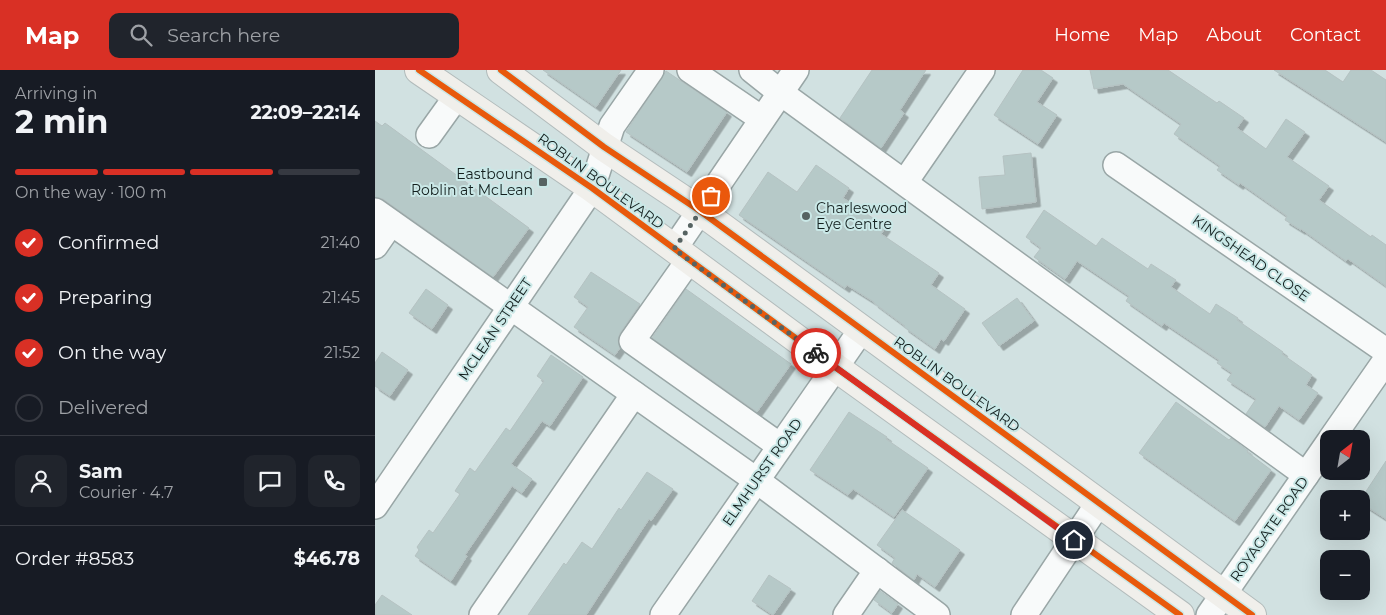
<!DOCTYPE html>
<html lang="en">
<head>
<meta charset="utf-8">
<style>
  :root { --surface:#171b24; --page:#20242c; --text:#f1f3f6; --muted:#9ea1a6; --line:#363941; --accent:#d93025 }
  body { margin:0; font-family:Montserrat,sans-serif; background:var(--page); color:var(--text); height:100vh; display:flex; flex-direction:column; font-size:19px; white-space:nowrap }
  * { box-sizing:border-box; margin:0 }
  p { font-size:16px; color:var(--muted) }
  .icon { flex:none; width:28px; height:28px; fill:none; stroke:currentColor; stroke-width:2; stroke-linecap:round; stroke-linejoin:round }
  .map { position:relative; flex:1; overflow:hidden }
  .panel { display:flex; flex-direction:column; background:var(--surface); width:375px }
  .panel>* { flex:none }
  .needle { width:32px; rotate:31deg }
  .buttons { position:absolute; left:945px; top:360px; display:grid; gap:10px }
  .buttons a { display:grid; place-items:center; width:50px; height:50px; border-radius:10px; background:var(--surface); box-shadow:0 5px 20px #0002; font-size:25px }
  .pin { position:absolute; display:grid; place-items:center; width:42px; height:42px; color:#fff; margin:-21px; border:2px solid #fff; border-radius:50%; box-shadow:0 1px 5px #0007 }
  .courier { position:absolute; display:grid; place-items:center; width:50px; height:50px; margin:-25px; border:4px solid #d93025; border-radius:50%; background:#fff; color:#222; box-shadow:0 1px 6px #0007 }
  .head em { font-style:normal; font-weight:700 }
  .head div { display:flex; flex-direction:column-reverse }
  .head { display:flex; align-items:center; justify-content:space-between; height:85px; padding:0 15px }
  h1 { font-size:32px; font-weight:700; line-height:38px }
  .bar { display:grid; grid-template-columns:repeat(4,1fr); gap:8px 5px; align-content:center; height:60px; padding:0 15px }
  .bar i { height:6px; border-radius:4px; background:var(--line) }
  .bar .current { background:var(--accent) }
  .bar p { grid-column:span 4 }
  .line { display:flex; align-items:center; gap:12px; padding:0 15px; border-top:1px solid var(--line) }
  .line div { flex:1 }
  .round { display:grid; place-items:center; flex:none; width:52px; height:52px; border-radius:10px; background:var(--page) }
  ol { padding:0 15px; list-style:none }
  li { display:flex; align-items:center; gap:15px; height:55px }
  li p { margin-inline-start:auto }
  li .icon { padding:5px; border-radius:50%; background:var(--accent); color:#fff; stroke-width:4 }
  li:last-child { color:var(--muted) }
  li i { width:28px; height:28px; border:2px solid var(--line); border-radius:50% }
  header { display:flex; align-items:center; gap:30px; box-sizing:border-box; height:70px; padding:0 25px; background:var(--accent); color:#fff }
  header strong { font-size:24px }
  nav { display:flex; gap:28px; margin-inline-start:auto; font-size:18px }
  .search { width:350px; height:45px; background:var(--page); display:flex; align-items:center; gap:12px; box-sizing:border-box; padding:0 18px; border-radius:10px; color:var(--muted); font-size:19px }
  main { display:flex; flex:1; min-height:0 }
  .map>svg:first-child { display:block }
  .building { fill:#b6c9c8; stroke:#b5c2c2; filter:url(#shadow) }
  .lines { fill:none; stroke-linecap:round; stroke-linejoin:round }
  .minor-casing { stroke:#99a6a6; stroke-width:28 }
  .major-casing { stroke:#b2bbbb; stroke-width:30 }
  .minor { stroke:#f8fafa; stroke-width:25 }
  .major { stroke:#f0efeb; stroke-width:28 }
  .cycleway-casing { stroke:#cae8e7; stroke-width:9 }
  .cycleway { stroke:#e8590c; stroke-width:6 }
  .done { stroke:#566362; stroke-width:5; stroke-dasharray:0 9 }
  .route { stroke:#d93025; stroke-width:6 }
  .poi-dot { fill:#566362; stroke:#cae8e7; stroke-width:2 }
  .labels { text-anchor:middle; stroke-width:4; stroke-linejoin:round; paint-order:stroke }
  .poi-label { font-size:14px; fill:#131f1e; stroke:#cae8e7; text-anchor:end }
  .street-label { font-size:14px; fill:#131f1e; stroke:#cae8e7 }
</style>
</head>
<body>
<header>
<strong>Map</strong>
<div class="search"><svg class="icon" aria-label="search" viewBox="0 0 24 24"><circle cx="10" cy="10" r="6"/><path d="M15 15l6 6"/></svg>Search here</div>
<nav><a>Home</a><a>Map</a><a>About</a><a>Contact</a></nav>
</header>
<main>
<section class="panel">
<div class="head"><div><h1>2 min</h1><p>Arriving in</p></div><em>22:09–22:14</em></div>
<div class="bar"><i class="current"></i><i class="current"></i><i class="current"></i><i></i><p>On the way · 100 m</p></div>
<ol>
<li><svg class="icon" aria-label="check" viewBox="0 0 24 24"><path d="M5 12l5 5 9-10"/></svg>Confirmed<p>21:40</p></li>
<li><svg class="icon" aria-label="check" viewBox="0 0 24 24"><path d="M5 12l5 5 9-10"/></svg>Preparing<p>21:45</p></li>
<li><svg class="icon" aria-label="check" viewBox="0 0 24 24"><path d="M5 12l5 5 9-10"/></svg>On the way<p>21:52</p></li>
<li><i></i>Delivered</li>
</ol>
<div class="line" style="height:90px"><a class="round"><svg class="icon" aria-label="person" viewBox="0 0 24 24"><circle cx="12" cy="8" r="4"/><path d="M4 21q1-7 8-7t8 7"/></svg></a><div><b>Sam</b><p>Courier · 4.7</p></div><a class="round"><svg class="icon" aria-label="chat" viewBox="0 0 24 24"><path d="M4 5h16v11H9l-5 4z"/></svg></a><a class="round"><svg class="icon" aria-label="phone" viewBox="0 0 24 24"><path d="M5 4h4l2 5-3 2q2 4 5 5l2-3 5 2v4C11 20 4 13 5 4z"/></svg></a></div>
<div class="line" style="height:65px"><div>Order #8583</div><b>$46.78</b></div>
</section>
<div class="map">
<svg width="1011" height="545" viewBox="0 0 1011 545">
  <defs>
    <filter id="shadow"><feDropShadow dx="4.5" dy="4.5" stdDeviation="0" flood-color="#0004"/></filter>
  </defs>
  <rect width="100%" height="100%" fill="#d1e1e1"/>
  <g class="building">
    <path d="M168 0H246L221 37Z"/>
    <path d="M497 0H551L525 40 529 43 506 78 465 48Z"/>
    <path d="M648 0H666L678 8 662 32 682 45 663 74 619 45Z"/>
    <path d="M715 0H793L842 33 844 31 869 48 862 58 891 79 911 49 930 62 912 87 954 116 944 130 996 167 997 165 1011 175V216L973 189 971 191 926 159V160L910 150 912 146 865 113 864 115 842 100 845 96 799 64 806 54 748 14 719 19Z"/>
    <path d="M899 0H950L968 12 976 0H996L1011 10V72Z"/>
    <path d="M291 1 352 42 312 102 251 62Z"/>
    <path d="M0 51 7 56 10 53 154 158 118 207 8 129 0 127Z"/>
    <path d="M656 83 661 132 607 139 604 107 630 105 628 86Z"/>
    <path d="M441 95 474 118 468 128 511 157 506 164 564 203 556 215 590 239 569 271 566 269 560 279 529 257 530 256 499 233V232L472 215 470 218 364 145 393 102 422 122Z"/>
    <path d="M669 140 721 176 727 168 773 199 776 194 801 210 796 217 835 244 841 234 863 248 862 250 908 282 907 284 937 305 931 315 943 323 924 350 904 336 890 357 871 344 881 329 852 310 857 303 842 293 844 290 789 253 787 256 751 231 754 226 702 191 690 209 659 187 666 178 651 167Z"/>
    <path d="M216 202 265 234 245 263 243 270 245 278 240 285 199 257 213 237 199 227Z"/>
    <path d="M51 219 73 235 57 259 34 243Z"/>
    <path d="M311 219 416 294 382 342 277 268Z"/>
    <path d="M642 228 659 251 624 276 607 253Z"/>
    <path d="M7 282 33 300 15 326 0 316V293Z"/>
    <path d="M176 285 208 307 175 356 167 351 136 394 157 409 147 423 137 416 90 485 92 486 76 511 40 486 44 480 42 477 54 460 58 463 85 424 80 421 95 398 100 402 131 358 135 361 169 311 162 306Z"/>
    <path d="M801 332 854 370 856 368 873 381 872 382 896 400 860 451 764 383Z"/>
    <path d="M474 342 512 367 511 369 553 398 519 447 478 419 473 425 435 400Z"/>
    <path d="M1011 391V449L986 433V429Z"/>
    <path d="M272 402 298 419 276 451 274 449 211 545H153L189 493 191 495 207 472 217 479 244 438 246 440Z"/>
    <path d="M527 440 585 480 560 517 542 504 539 510 517 493 520 488 502 475Z"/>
    <path d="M394 505 416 519 398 545 377 531Z"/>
    <path d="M505 521 523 534 517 543 499 530Z"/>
    <path d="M7 525 37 545H0V535Z"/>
  </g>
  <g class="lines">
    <defs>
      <g id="minor">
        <path d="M315 0 387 49"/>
        <path d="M377 0 406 23 931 405"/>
        <path d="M54 65 82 26"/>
        <path d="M741 95 1011 281"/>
        <path d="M530 112 607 0"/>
        <path d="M0 141 381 410 562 545"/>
        <path d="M0 176 16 153"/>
        <path d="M299 179 421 0"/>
        <path d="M314 190 257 271 405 376"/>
        <path d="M956 369 1011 290"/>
        <path d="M0 436 217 118 237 56 276 0"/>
        <path d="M107 545 259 324"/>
        <path d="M288 545 487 259"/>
        <path d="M471 545 502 500"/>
        <path d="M649 545 723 434"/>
        <path d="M834 545 954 372"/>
      </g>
      <g id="major">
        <path d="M44 0 217 118 460 297 805 545"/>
        <path d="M126 0 229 77 325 141 877 545"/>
      </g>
    </defs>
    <use href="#minor" class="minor-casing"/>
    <use href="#major" class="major-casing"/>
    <use href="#minor" class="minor"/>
    <use href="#major" class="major"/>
    <defs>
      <g id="cycleway">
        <path d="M44 0 217 118 460 297 805 545"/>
        <path d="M126 0 229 77 325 141 877 545"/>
      </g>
    </defs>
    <use href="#cycleway" class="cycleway-casing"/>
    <use href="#cycleway" class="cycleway"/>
  </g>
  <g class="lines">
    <path class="done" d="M336 126 299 179 441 283"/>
    <path class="route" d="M441 283 699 470"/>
  </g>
  <g class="poi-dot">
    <rect x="163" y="107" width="10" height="10" rx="2.5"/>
    <circle cx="431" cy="146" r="5"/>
  </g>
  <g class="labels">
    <g class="poi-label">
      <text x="158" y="109">Eastbound<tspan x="158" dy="16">Roblin at McLean</tspan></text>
      <text x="441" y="143" text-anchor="start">Charleswood<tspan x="441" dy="16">Eye Centre</tspan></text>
    </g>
    <g class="street-label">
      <text transform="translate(226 111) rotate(36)" y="5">ROBLIN BOULEVARD</text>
      <text transform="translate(876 188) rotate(35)" y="5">KINGSHEAD CLOSE</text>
      <text transform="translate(120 259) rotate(-56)" y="5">MCLEAN STREET</text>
      <text transform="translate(582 314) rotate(36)" y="5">ROBLIN BOULEVARD</text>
      <text transform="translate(387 402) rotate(-55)" y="5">ELMHURST ROAD</text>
      <text transform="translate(894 459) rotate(-55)" y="5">ROYAGATE ROAD</text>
    </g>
  </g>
</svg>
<div class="buttons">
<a><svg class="needle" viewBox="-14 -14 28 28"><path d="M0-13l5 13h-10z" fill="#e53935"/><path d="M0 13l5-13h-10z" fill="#9ea1a6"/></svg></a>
<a>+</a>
<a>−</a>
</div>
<div class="pin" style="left:336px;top:126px;background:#ea580c"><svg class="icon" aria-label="bag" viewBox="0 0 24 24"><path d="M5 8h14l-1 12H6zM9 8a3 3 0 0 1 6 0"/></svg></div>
<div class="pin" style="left:699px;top:470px;background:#1f2937"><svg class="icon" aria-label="home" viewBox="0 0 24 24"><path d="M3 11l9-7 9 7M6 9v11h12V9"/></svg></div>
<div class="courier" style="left:441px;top:283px"><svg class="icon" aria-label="bike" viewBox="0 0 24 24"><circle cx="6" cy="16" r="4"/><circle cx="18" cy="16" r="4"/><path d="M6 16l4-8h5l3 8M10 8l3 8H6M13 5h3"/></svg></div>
</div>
</main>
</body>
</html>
